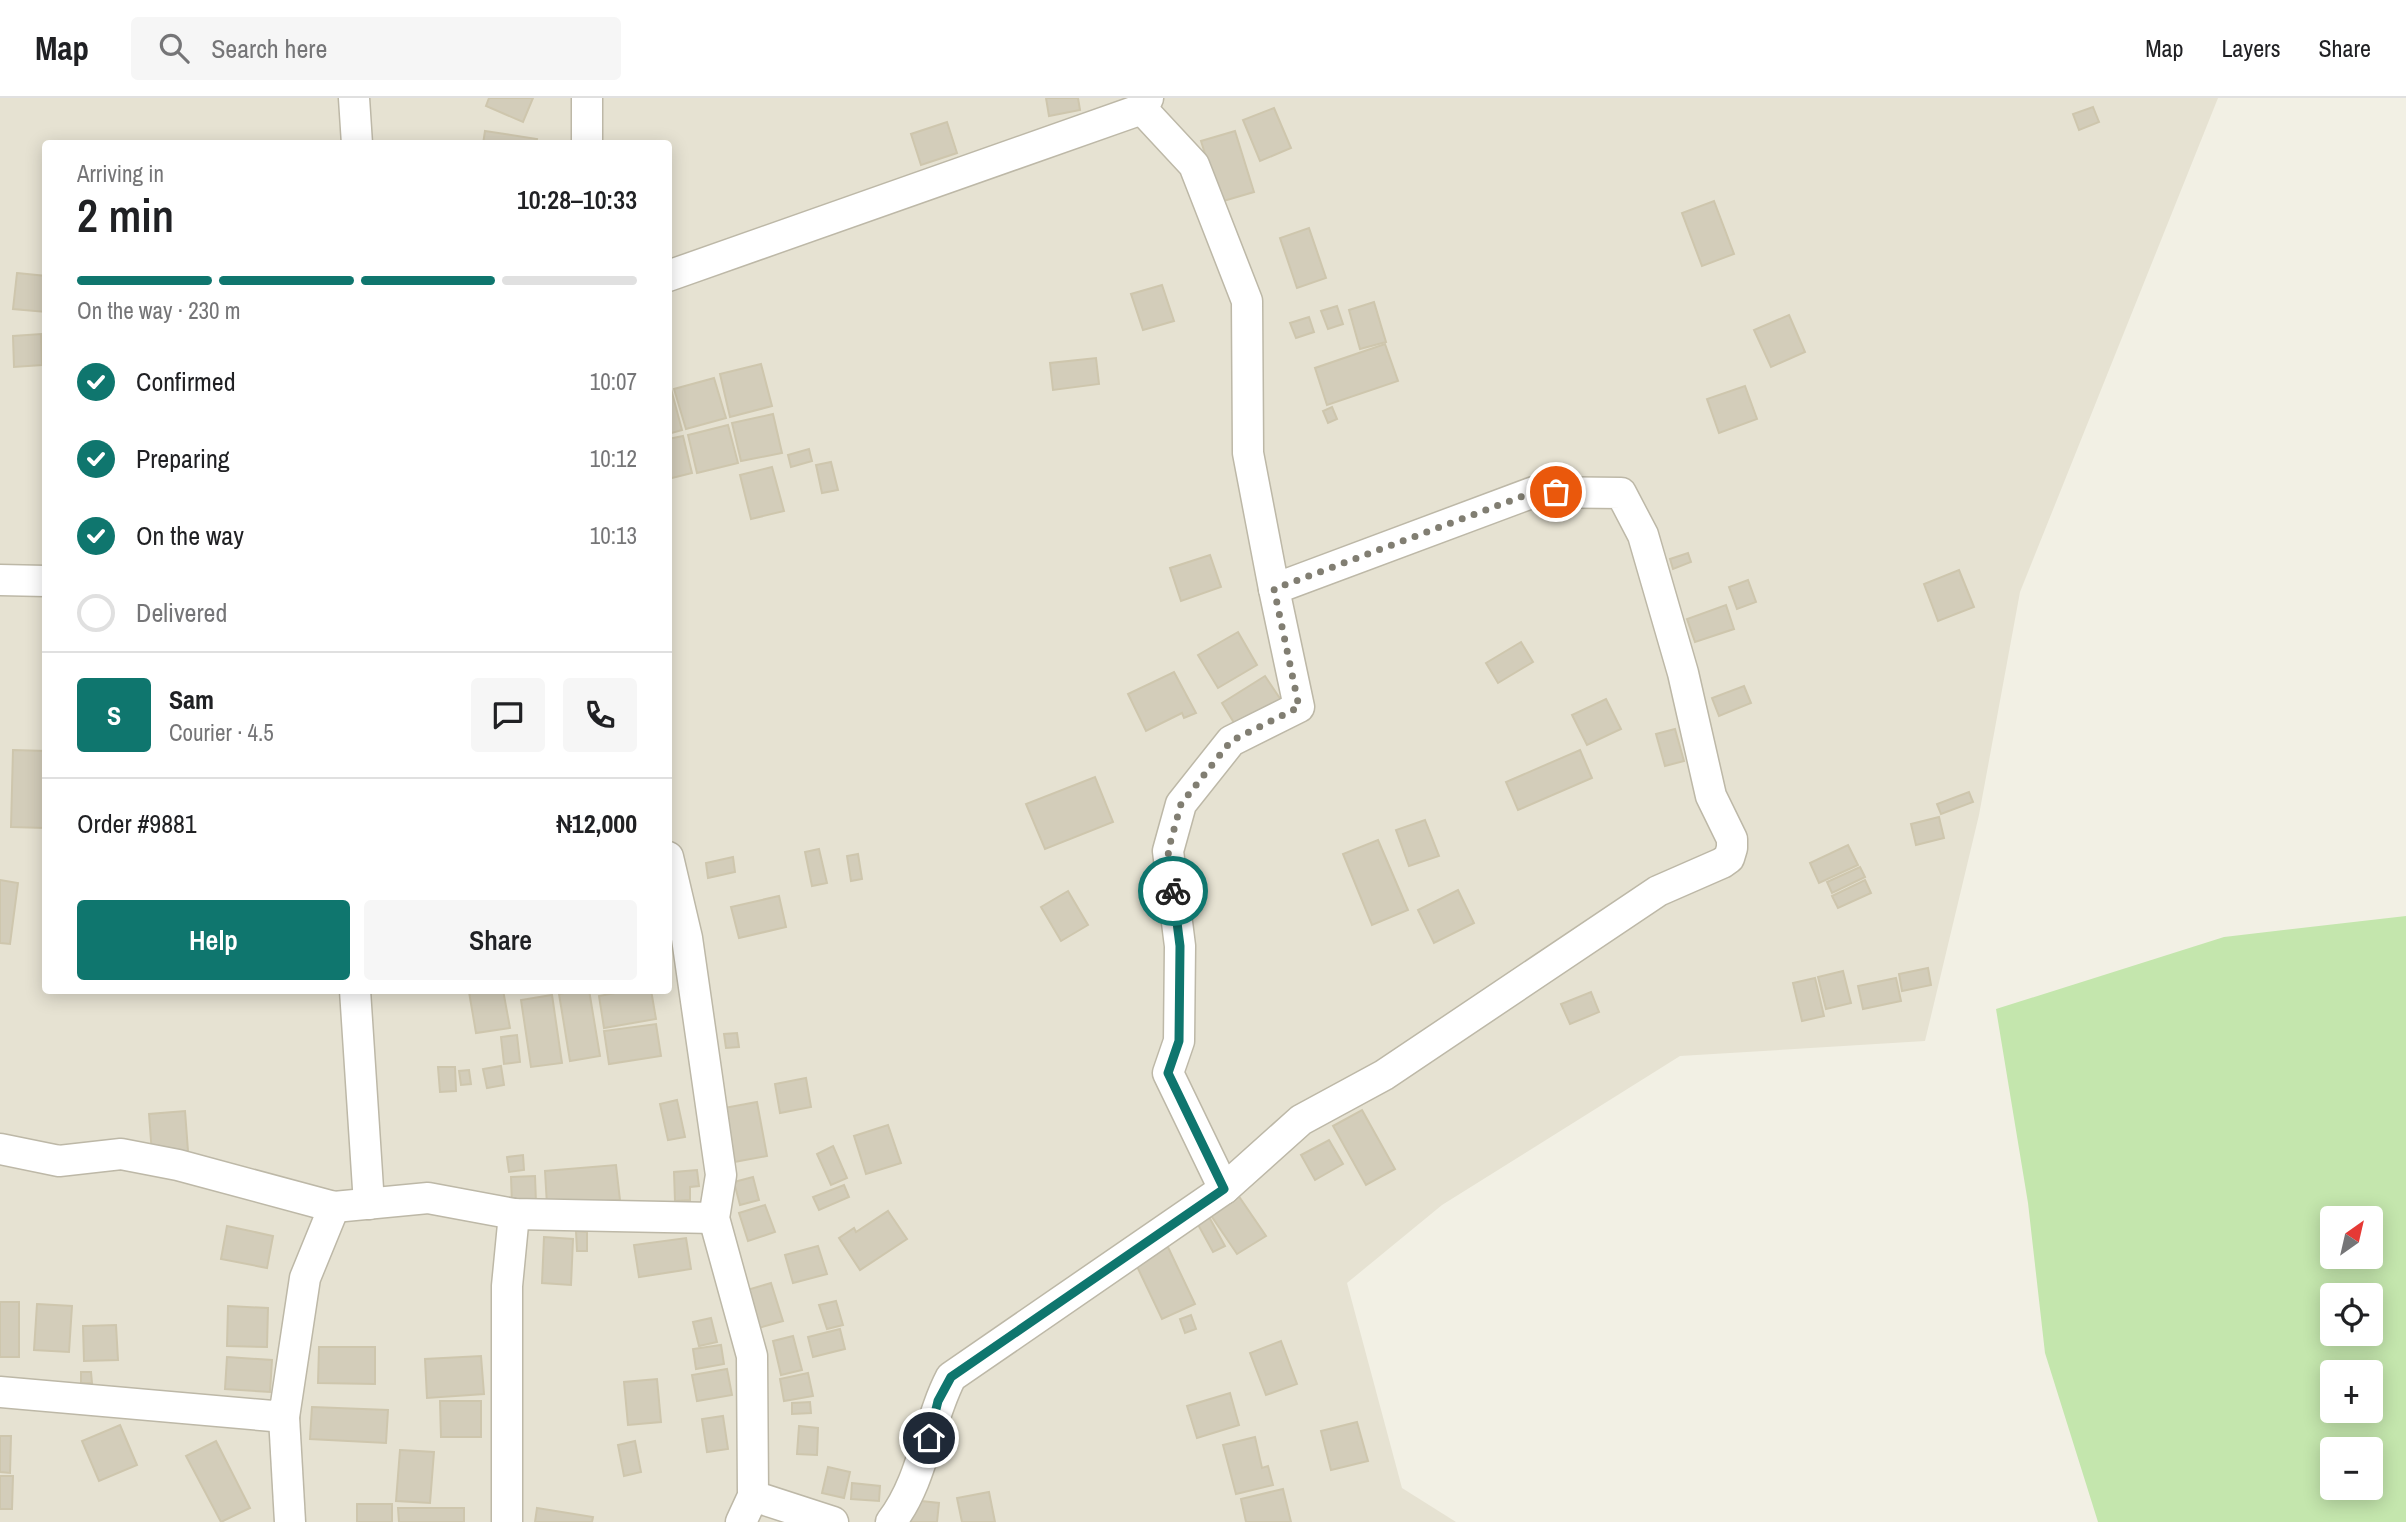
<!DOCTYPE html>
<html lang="en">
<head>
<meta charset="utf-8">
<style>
  :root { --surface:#fff; --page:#f6f6f6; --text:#202124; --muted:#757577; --line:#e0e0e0; --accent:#0f766e }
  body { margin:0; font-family:"Archivo Narrow",sans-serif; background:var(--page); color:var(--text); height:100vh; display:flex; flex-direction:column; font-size:26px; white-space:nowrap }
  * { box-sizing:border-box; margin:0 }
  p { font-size:23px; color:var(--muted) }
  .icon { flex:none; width:38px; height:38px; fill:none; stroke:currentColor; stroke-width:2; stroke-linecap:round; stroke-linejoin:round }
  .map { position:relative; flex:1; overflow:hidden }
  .sheet { position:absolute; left:42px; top:42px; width:630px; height:854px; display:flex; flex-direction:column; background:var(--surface); border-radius:7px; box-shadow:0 4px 18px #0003 }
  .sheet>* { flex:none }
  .needle { width:46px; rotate:34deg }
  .controls { position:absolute; left:2320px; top:1108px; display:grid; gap:14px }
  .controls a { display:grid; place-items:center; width:63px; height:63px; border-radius:7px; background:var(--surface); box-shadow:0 4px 18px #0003; font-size:35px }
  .pin { position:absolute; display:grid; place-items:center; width:60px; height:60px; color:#fff; margin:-30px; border:4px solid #fff; border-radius:50%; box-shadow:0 2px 7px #0007 }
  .courier { position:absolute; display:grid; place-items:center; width:70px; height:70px; margin:-35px; border:5px solid #0f766e; border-radius:50%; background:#fff; color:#222; box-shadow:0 2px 9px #0007 }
  .overview em { font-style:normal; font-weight:600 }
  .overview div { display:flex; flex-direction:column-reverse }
  .overview { display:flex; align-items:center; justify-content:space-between; height:119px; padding:0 35px }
  h1 { font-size:46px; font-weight:600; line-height:52px }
  .bar { display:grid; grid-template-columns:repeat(4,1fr); gap:10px 7px; align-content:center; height:84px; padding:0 35px }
  .bar i { height:9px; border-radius:5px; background:var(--line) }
  .bar .selected { background:var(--accent) }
  .bar p { grid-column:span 4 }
  .line { display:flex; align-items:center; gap:18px; padding:0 35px; border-top:2px solid var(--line) }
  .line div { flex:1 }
  .round { display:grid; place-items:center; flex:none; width:74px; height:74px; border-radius:7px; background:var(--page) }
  ol { padding:0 35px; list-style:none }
  li { display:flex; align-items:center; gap:21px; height:77px }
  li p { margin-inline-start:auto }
  li .icon { padding:7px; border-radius:50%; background:var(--accent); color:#fff; stroke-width:4 }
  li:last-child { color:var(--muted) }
  li i { width:38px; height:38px; border:4px solid var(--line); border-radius:50% }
  .button { display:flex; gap:14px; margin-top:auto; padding:14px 35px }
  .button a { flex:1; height:80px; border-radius:7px; background:var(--accent); color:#fff; font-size:28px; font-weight:600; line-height:80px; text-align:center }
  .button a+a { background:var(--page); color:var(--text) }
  header { display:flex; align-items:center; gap:42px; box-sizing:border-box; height:98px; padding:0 35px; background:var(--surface); border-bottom:2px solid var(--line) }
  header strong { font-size:33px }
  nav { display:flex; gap:38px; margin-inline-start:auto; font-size:24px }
  .search { width:490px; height:63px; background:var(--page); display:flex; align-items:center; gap:18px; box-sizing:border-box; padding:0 24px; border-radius:7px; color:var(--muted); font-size:26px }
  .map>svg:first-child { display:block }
  .residential { fill:#e6e2d2; fill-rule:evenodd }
  .green { fill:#c4e6ad; fill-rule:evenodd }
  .building { fill:#d3cdba; stroke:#cec6ad; stroke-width:2 }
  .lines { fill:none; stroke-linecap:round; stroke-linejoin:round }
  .minor-casing { stroke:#bdb8a7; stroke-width:33 }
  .minor { stroke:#fff; stroke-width:30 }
  .done { stroke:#817e72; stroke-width:7; stroke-dasharray:0 12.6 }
  .route { stroke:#0f766e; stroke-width:9 }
</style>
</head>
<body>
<header>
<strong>Map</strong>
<div class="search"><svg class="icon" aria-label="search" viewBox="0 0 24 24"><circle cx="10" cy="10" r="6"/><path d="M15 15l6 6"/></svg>Search here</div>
<nav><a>Map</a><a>Layers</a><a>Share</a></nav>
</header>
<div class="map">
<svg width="2406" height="1424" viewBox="0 0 2406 1424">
  <rect width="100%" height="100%" fill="#f2f0e4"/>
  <path class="residential" d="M0 0H2218L2020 494 1979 717 1925 943 1680 958 1442 1107 1347 1185 1402 1390 1456 1424H0ZM46 46H668V892H46Z"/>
  <path class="green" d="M2406 818V1424H2098L2045 1255 2028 1105 1996 911 2224 839ZM2333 1120H2371V1158H2333ZM2333 1197H2371V1236H2333ZM2333 1274H2371V1312H2333ZM2333 1351H2371V1390H2333Z"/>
  <g class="building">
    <path d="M489 0H533L523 24 486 8Z"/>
    <path d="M1046 0H1078L1080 12 1049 18Z"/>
    <path d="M2093 9 2099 24 2079 32 2073 16Z"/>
    <path d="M1274 10 1291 50 1260 63 1243 22Z"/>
    <path d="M947 24 957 55 921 67 911 36Z"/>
    <path d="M485 33 537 41 536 46H483Z"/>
    <path d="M1235 33 1254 94 1220 104 1201 43Z"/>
    <path d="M1714 103 1734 156 1702 168 1682 115Z"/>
    <path d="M1309 130 1326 180 1297 190 1280 140Z"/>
    <path d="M17 175 46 178V214L13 211Z"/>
    <path d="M1162 187 1174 223 1143 232 1131 196Z"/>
    <path d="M1374 204 1386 244 1360 251 1349 212Z"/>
    <path d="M1337 208 1343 226 1328 231 1321 213Z"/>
    <path d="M1789 217 1805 254 1771 269 1754 232Z"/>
    <path d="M1309 219 1314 234 1296 240 1290 225Z"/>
    <path d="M41 236 42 267 14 269 13 238Z"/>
    <path d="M1385 246 1398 283 1327 307 1315 270Z"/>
    <path d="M1096 260 1099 286 1053 292 1050 265Z"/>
    <path d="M761 266 772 308 730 319 720 276Z"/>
    <path d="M714 280 726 320 686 331 674 291Z"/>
    <path d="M1745 288 1757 321 1719 335 1707 301Z"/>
    <path d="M668 291H671L682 332 668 336Z"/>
    <path d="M1332 309 1337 321 1328 325 1323 313Z"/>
    <path d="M773 316 782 355 741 363 732 325Z"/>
    <path d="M728 327 738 365 697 375 688 337Z"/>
    <path d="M683 338 692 375 668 381V341Z"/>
    <path d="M809 351 812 363 791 369 788 357Z"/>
    <path d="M831 364 838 392 822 395 816 367Z"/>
    <path d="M772 369 784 413 751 421 740 377Z"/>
    <path d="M1688 455 1691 464 1673 471 1670 461Z"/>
    <path d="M1210 457 1221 489 1181 503 1170 470Z"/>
    <path d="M1959 472 1974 509 1938 523 1924 486Z"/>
    <path d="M1748 482 1756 504 1737 511 1729 489Z"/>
    <path d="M1726 507 1734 531 1695 544 1687 521Z"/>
    <path d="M1238 534 1257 567 1218 590 1198 557Z"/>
    <path d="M1521 544 1533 564 1498 585 1486 565Z"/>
    <path d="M1174 574 1196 615 1184 620 1182 615 1146 633 1128 596Z"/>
    <path d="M1265 578 1283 605 1239 633 1222 605Z"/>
    <path d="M1744 588 1751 605 1719 618 1712 600Z"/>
    <path d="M1606 601 1621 631 1587 647 1572 617Z"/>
    <path d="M1675 631 1684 663 1665 668 1656 636Z"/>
    <path d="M13 652 46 653V730L11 729Z"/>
    <path d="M1580 652 1592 680 1518 712 1506 684Z"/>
    <path d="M1095 679 1113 724 1045 751 1026 706Z"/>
    <path d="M1969 694 1973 704 1941 716 1937 706Z"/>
    <path d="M1939 719 1944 740 1916 747 1911 726Z"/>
    <path d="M1425 722 1439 758 1409 768 1396 732Z"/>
    <path d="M1378 742 1408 812 1372 827 1343 756Z"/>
    <path d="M1848 747 1858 767 1819 785 1810 765Z"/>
    <path d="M819 751 827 785 812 788 805 754Z"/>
    <path d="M858 756 862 781 851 783 847 758Z"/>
    <path d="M733 759 735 774 708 780 706 765Z"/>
    <path d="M1860 769 1865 779 1832 795 1827 784Z"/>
    <path d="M0 782 18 785 10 846 0 845Z"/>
    <path d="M1865 782 1871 795 1838 810 1832 798Z"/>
    <path d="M1458 792 1474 825 1434 845 1418 812Z"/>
    <path d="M1068 793 1088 827 1061 843 1041 809Z"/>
    <path d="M779 798 786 829 739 840 731 809Z"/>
    <path d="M1928 870 1931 887 1902 893 1899 876Z"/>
    <path d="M1843 873 1851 905 1826 911 1818 879Z"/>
    <path d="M1815 880 1824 918 1802 923 1793 885Z"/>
    <path d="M1896 880 1901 903 1863 911 1858 888Z"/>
    <path d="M476 892H503L510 930 476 935 469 894Z"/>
    <path d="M579 892H589L600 958 570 963 559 896Z"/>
    <path d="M631 892H651L656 921 604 930 599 898Z"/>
    <path d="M1591 894 1599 914 1570 926 1561 906Z"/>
    <path d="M552 897 562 965 531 969 521 902Z"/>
    <path d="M656 926 661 958 609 966 604 933Z"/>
    <path d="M737 935 739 949 726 950 724 936Z"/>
    <path d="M517 937 520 964 504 966 501 939Z"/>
    <path d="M501 968 504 987 487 990 483 971Z"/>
    <path d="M438 969H455L456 993 440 994Z"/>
    <path d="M469 972 471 986 461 987 459 973Z"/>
    <path d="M806 980 811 1009 780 1015 775 986Z"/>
    <path d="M677 1002 685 1039 668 1042 660 1006Z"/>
    <path d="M757 1004 767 1058 734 1064 724 1010Z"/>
    <path d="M1362 1012 1395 1071 1366 1087 1333 1028Z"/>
    <path d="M185 1013 188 1053 152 1056 149 1016Z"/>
    <path d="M888 1027 901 1065 866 1076 854 1038Z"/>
    <path d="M1329 1042 1343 1066 1315 1082 1301 1057Z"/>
    <path d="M833 1048 847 1080 831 1087 817 1056Z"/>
    <path d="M523 1057 524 1072 509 1074 507 1059Z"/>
    <path d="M616 1067 620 1102 547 1107 545 1073Z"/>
    <path d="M697 1072 699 1088 690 1089V1102L675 1103 674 1074Z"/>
    <path d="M535 1078 536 1105 512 1106 511 1079Z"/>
    <path d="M753 1079 759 1102 740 1107 734 1084Z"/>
    <path d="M844 1087 849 1099 819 1112 813 1099Z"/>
    <path d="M1238 1097 1266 1138 1237 1156 1210 1116Z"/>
    <path d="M765 1107 775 1134 748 1143 739 1115Z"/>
    <path d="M888 1113 907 1141 860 1172 839 1140 854 1130 856 1134Z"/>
    <path d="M1208 1117 1225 1148 1213 1154 1196 1123Z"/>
    <path d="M227 1128 273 1138 267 1170 221 1161Z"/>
    <path d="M576 1133 587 1134V1153H577Z"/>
    <path d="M544 1139 573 1141 571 1187 542 1185Z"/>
    <path d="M686 1140 691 1171 639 1179 634 1147Z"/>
    <path d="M1166 1145 1195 1206 1162 1221 1133 1160Z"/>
    <path d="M818 1148 827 1176 793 1185 785 1157Z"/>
    <path d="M771 1185 783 1223 755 1231 744 1193Z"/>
    <path d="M836 1203 843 1227 827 1231 819 1207Z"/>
    <rect x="0" y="1204" width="19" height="55"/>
    <path d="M37 1206 72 1208 69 1254 34 1252Z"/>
    <path d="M228 1208 268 1210 267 1249 227 1248Z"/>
    <path d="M1191 1217 1196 1231 1185 1235 1180 1221Z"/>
    <path d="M711 1220 717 1244 699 1248 693 1224Z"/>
    <path d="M116 1227 118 1262 84 1263 83 1228Z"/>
    <path d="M840 1231 845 1251 813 1259 808 1239Z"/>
    <path d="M793 1238 802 1272 781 1277 773 1243Z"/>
    <path d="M1281 1243 1297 1286 1266 1297 1250 1255Z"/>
    <path d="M721 1247 724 1266 696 1271 693 1251Z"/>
    <path d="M319 1249H375V1286L318 1285Z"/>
    <path d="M481 1258 484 1296 427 1300 425 1261Z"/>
    <path d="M227 1259 272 1262 270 1294 225 1291Z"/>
    <path d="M727 1271 732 1297 697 1303 692 1277Z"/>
    <path d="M81 1274H91L92 1285H81Z"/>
    <path d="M808 1275 813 1298 784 1303 780 1281Z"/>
    <path d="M657 1281 661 1324 628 1327 624 1284Z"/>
    <path d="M1230 1295 1239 1327 1197 1340 1187 1308Z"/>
    <path d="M440 1303H481V1339H441Z"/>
    <path d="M810 1304 811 1315 792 1316V1305Z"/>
    <path d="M312 1309 388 1312 386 1345 310 1341Z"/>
    <path d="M723 1318 728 1351 707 1354 702 1321Z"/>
    <path d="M1357 1324 1368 1363 1331 1372 1321 1333Z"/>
    <path d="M120 1327 137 1367 99 1383 82 1343Z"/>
    <path d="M799 1328 818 1330 817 1357 797 1356Z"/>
    <path d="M0 1338H11L10 1375 0 1374Z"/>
    <path d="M1255 1339 1262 1370 1268 1368 1273 1387 1236 1396 1223 1347Z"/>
    <path d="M216 1343 250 1410 221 1424 186 1358Z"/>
    <path d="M635 1343 641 1374 624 1378 618 1347Z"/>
    <path d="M400 1352 434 1354 430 1405 396 1403Z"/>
    <path d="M828 1369 850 1374 844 1400 822 1395Z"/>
    <path d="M0 1378H13L12 1411H0Z"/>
    <path d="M852 1385 880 1388 879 1403 851 1401Z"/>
    <path d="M1283 1391 1291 1424H1246L1241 1401Z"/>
    <path d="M989 1394 995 1424H962L957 1400Z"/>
    <path d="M912 1402 939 1405 937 1424H909Z"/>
    <rect x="357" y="1406" width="35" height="18"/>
    <path d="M398 1410H464V1424H399Z"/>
    <path d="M537 1410 593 1419 592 1424H535Z"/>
  </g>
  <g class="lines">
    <defs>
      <g id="minor">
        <path d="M354 0 357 46"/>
        <path d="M587 46V0"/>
        <path d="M668 178 1142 11 1148 0"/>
        <path d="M0 482 46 483"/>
        <path d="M668 759 687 840 721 1077 714 1120 752 1258 753 1398 741 1424"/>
        <path d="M355 892 369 1106"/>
        <path d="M0 1051 59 1063 121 1056 178 1067 334 1109 428 1100 514 1116 714 1120"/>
        <path d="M1224 1091 1168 975 1179 943 1180 848 1168 753 1181 706 1231 643 1299 609 1274 491"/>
        <path d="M0 1294 284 1319 305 1180 334 1109"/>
        <path d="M284 1319 290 1424"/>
        <path d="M753 1398 833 1424"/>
        <path d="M507 1424V1188L514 1116"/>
        <path d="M891 1424C924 1381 927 1325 951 1279L1224 1091 1301 1022 1384 977 1658 793 1722 765 1729 760 1732 750V741L1711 698 1683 575 1643 437 1621 395 1534 394 1274 491 1248 355 1247 203 1194 67 1142 11"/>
      </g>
    </defs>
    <use href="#minor" class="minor-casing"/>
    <use href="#minor" class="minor"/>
  </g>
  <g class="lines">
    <path class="done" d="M1173 793 1168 753 1181 706 1231 643 1299 609 1274 491 1534 394H1556"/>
    <path class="route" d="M929 1340 938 1303 951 1279 1224 1091 1168 975 1179 943 1180 848 1173 793"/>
  </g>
</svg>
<div class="controls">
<a><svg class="needle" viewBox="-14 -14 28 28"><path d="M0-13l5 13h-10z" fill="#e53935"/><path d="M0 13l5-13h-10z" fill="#757577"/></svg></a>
<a><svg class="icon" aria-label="locate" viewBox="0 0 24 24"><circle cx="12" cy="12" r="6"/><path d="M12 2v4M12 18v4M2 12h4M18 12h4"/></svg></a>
<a>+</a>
<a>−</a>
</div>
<div class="pin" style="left:1556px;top:394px;background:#ea580c"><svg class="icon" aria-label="bag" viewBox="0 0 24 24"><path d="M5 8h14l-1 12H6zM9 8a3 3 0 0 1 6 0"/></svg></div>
<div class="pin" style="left:929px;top:1340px;background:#1f2937"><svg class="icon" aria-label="home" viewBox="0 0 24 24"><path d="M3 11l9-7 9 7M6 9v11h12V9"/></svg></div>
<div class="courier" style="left:1173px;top:793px"><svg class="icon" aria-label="bike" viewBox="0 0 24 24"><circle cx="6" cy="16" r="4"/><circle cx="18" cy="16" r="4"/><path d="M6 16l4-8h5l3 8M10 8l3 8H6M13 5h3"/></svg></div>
<section class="sheet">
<div class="overview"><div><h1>2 min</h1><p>Arriving in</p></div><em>10:28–10:33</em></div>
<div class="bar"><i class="selected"></i><i class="selected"></i><i class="selected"></i><i></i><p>On the way · 230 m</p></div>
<ol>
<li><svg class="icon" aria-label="check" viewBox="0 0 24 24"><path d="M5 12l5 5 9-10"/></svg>Confirmed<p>10:07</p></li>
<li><svg class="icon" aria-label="check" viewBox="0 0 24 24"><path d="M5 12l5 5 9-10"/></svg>Preparing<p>10:12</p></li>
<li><svg class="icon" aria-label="check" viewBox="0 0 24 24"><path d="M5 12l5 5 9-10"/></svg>On the way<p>10:13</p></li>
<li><i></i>Delivered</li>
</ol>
<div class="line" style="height:126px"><b class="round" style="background:var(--accent);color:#fff">S</b><div><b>Sam</b><p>Courier · 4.5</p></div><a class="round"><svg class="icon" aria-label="chat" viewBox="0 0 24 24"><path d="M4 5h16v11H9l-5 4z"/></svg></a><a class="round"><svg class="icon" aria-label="phone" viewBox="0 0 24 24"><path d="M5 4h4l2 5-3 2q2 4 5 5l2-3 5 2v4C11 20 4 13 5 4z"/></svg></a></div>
<div class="line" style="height:91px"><div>Order #9881</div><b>₦12,000</b></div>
<div class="button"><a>Help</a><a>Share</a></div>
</section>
</div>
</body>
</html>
